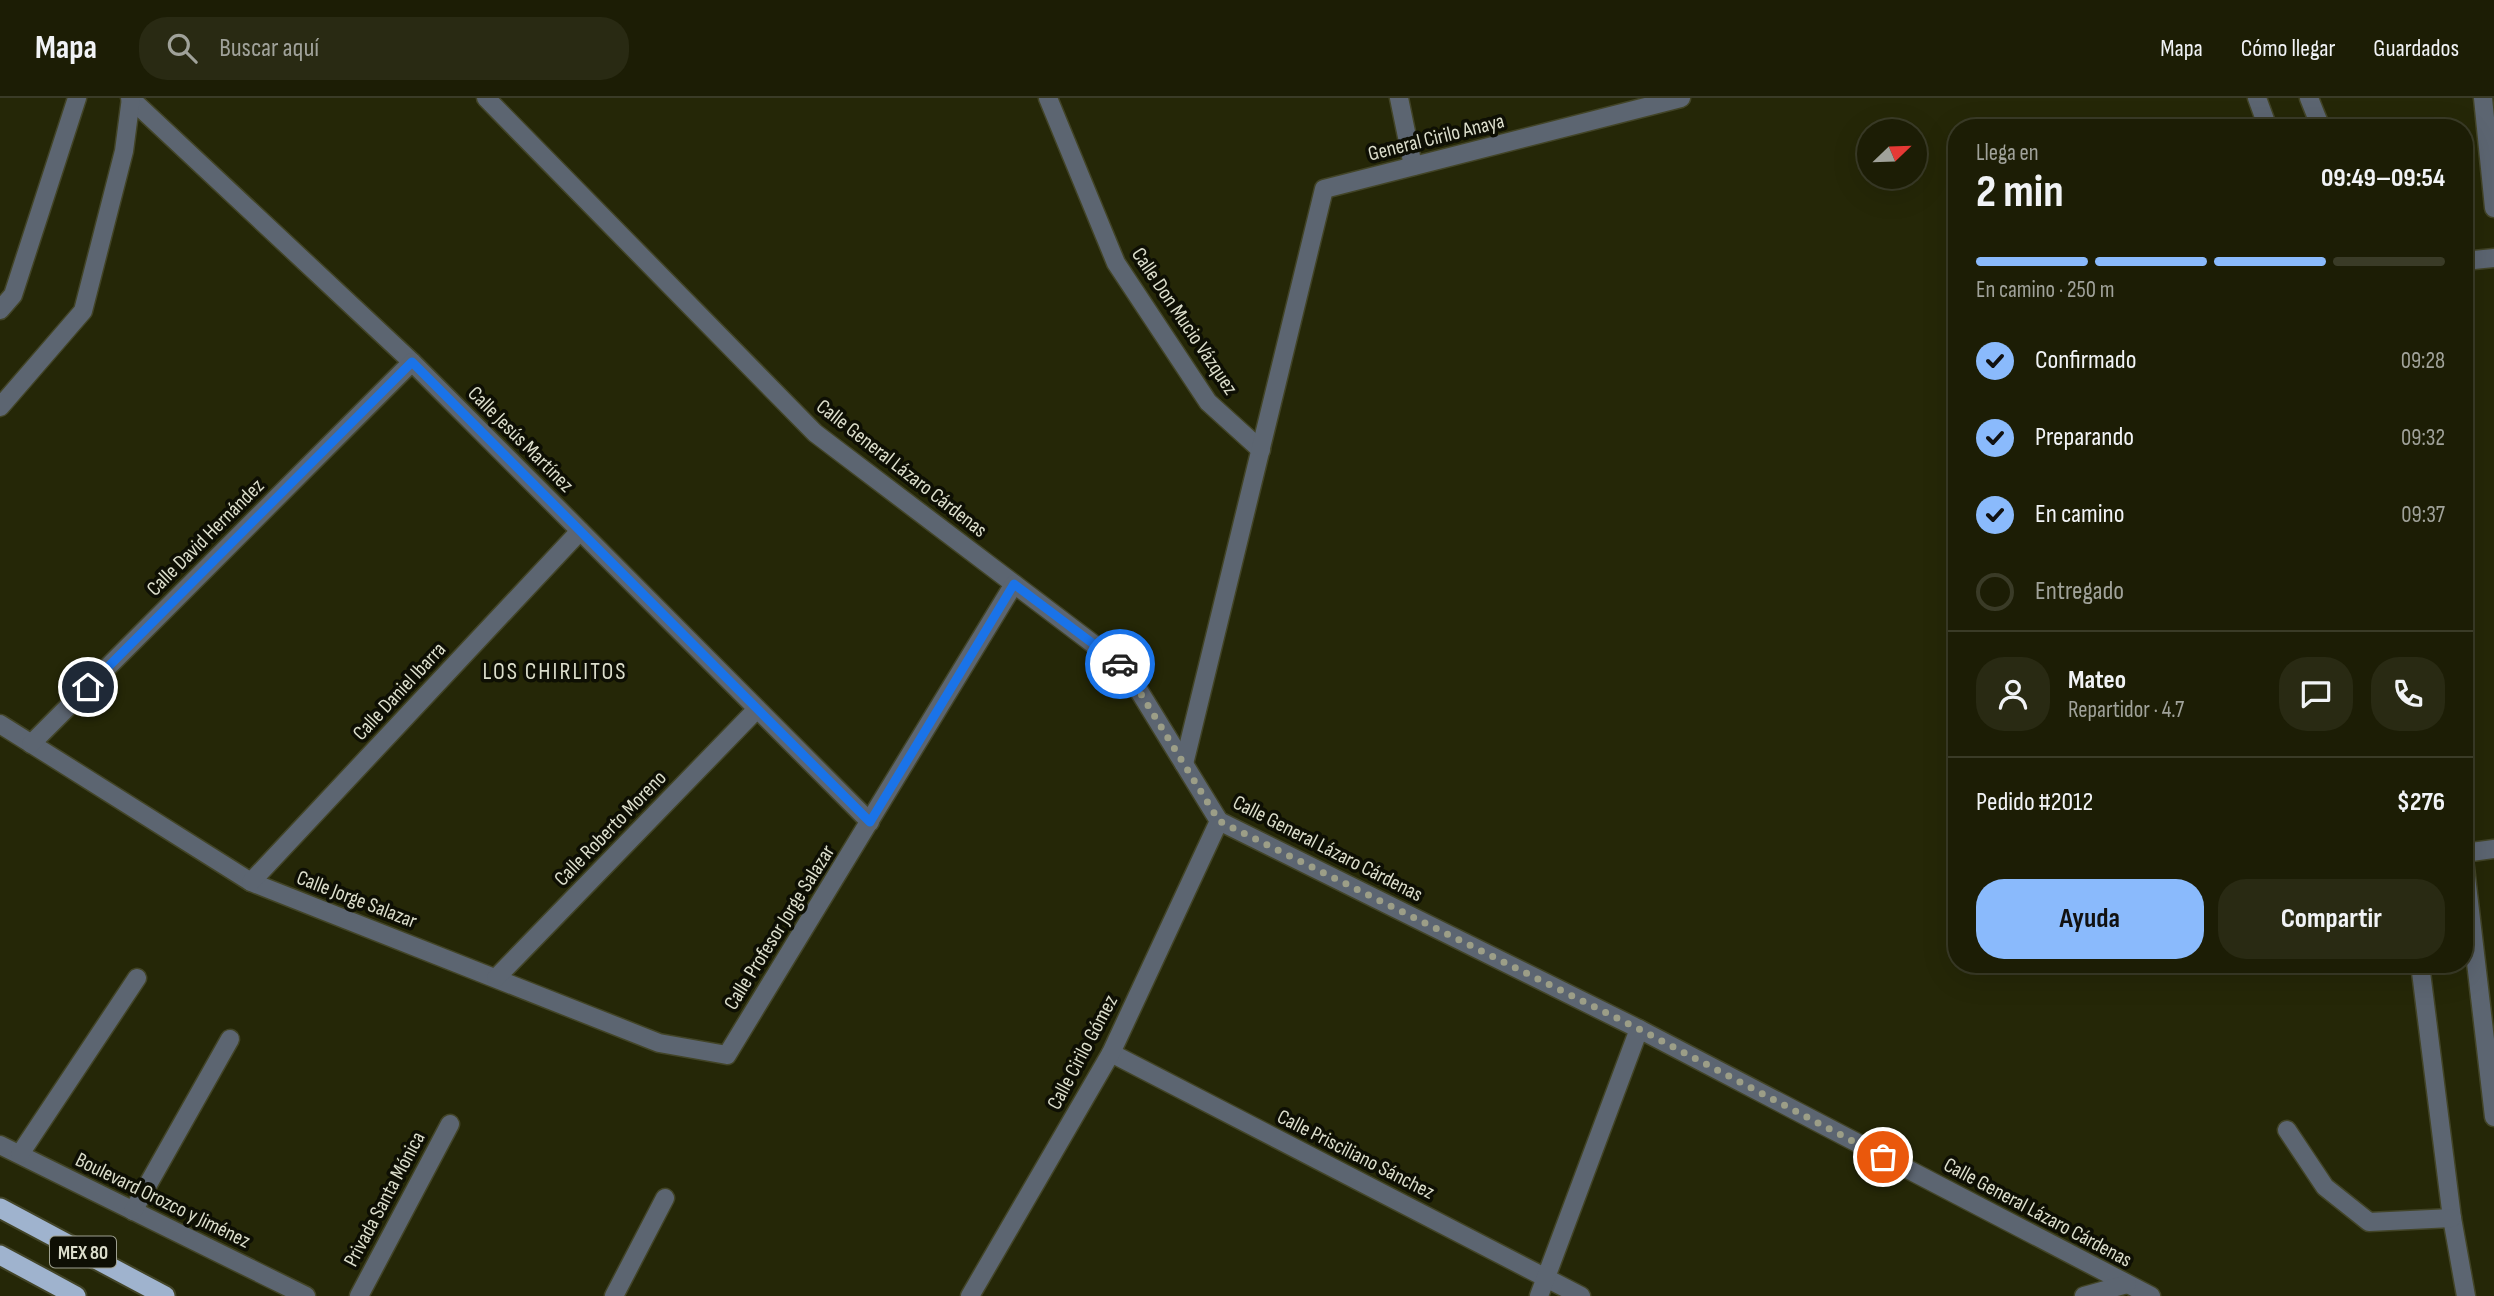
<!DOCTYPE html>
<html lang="es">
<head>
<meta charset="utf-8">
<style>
  :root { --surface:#1c1d05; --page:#292a13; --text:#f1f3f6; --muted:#a0a29a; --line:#3a3b27; --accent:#8abafc }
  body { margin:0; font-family:"Sofia Sans Condensed",sans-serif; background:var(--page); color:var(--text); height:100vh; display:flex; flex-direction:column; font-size:26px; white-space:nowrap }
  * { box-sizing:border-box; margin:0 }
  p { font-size:23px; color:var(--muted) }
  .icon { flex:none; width:38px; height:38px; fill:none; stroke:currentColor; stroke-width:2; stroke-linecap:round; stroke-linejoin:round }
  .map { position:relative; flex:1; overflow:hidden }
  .drawer { position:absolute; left:1948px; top:21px; width:525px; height:854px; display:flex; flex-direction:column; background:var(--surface); border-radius:28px; box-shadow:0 7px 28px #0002,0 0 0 2px var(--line) }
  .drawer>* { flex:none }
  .needle { width:46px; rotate:67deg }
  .tools { position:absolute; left:1857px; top:21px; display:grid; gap:14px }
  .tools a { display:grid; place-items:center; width:70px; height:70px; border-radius:50%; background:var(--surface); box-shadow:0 7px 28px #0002,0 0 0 2px var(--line); font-size:35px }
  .pin { position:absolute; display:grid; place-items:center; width:60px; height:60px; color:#fff; margin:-30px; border:4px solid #fff; border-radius:50%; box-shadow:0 2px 7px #0007 }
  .courier { position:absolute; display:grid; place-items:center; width:70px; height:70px; margin:-35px; border:5px solid #1a73e8; border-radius:50%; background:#fff; color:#222; box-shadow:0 2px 9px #0007 }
  .head em { font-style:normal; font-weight:700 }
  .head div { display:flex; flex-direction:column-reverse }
  .head { display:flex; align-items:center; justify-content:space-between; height:119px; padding:0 28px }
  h1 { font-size:46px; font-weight:700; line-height:52px }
  .bar { display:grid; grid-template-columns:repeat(4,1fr); gap:10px 7px; align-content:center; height:84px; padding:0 28px }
  .bar i { height:9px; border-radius:5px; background:var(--line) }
  .bar .selected { background:var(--accent) }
  .bar p { grid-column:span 4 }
  .line { display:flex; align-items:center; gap:18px; padding:0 28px; border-top:2px solid var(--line) }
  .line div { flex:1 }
  .round { display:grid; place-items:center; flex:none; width:74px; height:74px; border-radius:28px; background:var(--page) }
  ol { padding:0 28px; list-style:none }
  li { display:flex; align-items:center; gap:21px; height:77px }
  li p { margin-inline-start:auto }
  li .icon { padding:7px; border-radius:50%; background:var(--accent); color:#111; stroke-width:4 }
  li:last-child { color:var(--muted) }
  li i { width:38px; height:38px; border:4px solid var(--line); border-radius:50% }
  .cta { display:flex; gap:14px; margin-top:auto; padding:14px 28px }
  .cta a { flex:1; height:80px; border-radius:28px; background:var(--accent); color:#111; font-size:28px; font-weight:700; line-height:80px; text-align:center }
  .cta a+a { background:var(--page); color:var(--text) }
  header { display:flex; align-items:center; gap:42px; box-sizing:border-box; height:98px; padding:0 35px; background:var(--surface); border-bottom:2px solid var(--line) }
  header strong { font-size:33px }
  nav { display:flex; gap:38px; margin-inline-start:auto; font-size:24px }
  .search { width:490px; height:63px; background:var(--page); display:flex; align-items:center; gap:18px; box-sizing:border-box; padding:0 24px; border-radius:28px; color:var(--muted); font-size:26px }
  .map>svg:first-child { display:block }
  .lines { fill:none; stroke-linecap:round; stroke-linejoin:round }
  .minor-casing { stroke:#424427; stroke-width:21 }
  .trunk-casing { stroke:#424427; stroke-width:23 }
  .minor { stroke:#5c6571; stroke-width:18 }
  .trunk { stroke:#9fb3ce; stroke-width:19 }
  .done { stroke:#9c9e87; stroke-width:7; stroke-dasharray:0 12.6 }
  .route { stroke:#1a73e8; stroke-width:9 }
  .labels { text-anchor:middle; stroke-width:7; stroke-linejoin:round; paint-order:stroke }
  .shield { fill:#0e0f04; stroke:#9ea090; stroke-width:2 }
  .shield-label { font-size:19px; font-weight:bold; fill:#dcdecc }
  .street-label { font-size:21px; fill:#dcdecc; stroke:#0e0f04 }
  .quarter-label { font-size:24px; letter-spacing:2px; fill:#dcdecc; stroke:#0e0f04 }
</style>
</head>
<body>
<header>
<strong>Mapa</strong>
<div class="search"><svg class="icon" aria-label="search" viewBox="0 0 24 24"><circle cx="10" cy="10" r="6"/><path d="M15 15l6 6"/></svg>Buscar aquí</div>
<nav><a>Mapa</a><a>Cómo llegar</a><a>Guardados</a></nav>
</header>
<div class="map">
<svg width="2494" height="1198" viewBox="0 0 2494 1198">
  <rect width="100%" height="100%" fill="#252707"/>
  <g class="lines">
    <defs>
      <g id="minor">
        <path d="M130 0 412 264 870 724"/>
        <path d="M486 0 815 335 1125 570 1219 723 1639 931 2151 1198"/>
        <path d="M1048 0 1116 165 1208 304 1261 352"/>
        <path d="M1399 0 1413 68"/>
        <path d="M2257 0 2268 30"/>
        <path d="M2309 0 2321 30"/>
        <path d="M2483 0 2494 110"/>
        <path d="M2464 163 2494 160"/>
        <path d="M0 212 13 197 77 0"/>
        <path d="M0 309 83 213 124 53 131 0"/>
        <path d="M0 626 251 784 659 945 727 957 1014 486"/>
        <path d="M31 646 412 264"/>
        <path d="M1184 666 1324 91 1681 0"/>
        <path d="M2464 755 2494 751"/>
        <path d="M2464 761 2494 1019"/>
        <path d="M251 784 580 433"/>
        <path d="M2420 866 2452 1120 2466 1198"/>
        <path d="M496 880 757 611"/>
        <path d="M1111 955 1581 1198"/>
        <path d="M2287 1032 2325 1089 2369 1124 2452 1120"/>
        <path d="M0 1047 306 1198"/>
        <path d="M20 1056 137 880"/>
        <path d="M133 1113 230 941"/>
        <path d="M359 1198 450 1026"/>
        <path d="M614 1198 665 1100"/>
        <path d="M970 1198 1111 955 1219 723"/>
        <path d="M1539 1198 1639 931"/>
        <path d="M2084 1198 2127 1186"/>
      </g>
      <g id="trunk">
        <path d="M0 1110 165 1198"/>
        <path d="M0 1157 76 1198"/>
      </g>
    </defs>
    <use href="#minor" class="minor-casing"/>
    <use href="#trunk" class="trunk-casing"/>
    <use href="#minor" class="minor"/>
    <use href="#trunk" class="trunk"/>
  </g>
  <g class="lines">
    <path class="done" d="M1120 566 1125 570 1219 723 1639 931 1883 1059"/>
    <path class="route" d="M88 589 412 264 870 724 1014 486 1120 566"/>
  </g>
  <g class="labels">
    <rect class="shield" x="50" y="1138.5" width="66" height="31" rx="5"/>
    <g class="shield-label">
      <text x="83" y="1161">MEX 80</text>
    </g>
    <g class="street-label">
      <text transform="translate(1436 39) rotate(-14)" y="7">General Cirilo Anaya</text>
      <text transform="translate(1185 223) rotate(56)" y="7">Calle Don Mucio Vázquez</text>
      <text transform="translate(521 341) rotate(45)" y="7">Calle Jesús Martínez</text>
      <text transform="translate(902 370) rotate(38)" y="7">Calle General Lázaro Cárdenas</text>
      <text transform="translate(205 439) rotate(-45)" y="7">Calle David Hernández</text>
      <text transform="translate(399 593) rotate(-47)" y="7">Calle Daniel Ibarra</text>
      <text transform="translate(610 730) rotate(-46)" y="7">Calle Roberto Moreno</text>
      <text transform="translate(1328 750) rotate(27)" y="7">Calle General Lázaro Cárdenas</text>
      <text transform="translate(357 801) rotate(21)" y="7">Calle Jorge Salazar</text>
      <text transform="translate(779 829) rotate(-58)" y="7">Calle Profesor Jorge Salazar</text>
      <text transform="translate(1082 954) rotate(-62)" y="7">Calle Cirilo Gómez</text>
      <text transform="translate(1356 1056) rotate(27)" y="7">Calle Prisciliano Sánchez</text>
      <text transform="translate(384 1101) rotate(-62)" y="7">Privada Santa Mónica</text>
      <text transform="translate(163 1102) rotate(26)" y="7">Boulevard Orozco y Jiménez</text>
      <text transform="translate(2038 1114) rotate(28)" y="7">Calle General Lázaro Cárdenas</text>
    </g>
    <g class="quarter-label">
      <text x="555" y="581">LOS CHIRLITOS</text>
    </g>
  </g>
</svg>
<div class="tools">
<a><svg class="needle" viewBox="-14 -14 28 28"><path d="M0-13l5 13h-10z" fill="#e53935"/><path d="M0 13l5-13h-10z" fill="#a0a29a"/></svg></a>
</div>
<div class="pin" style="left:1883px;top:1059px;background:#ea580c"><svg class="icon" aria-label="bag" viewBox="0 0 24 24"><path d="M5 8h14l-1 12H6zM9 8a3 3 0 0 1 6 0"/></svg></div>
<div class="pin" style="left:88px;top:589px;background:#1f2937"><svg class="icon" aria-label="home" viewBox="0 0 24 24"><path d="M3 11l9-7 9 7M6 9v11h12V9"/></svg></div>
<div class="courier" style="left:1120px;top:566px"><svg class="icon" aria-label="car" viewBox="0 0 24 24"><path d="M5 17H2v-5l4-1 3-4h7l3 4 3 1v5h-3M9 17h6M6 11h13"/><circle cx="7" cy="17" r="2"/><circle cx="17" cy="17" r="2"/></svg></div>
<section class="drawer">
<div class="head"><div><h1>2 min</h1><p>Llega en</p></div><em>09:49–09:54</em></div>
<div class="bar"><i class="selected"></i><i class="selected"></i><i class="selected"></i><i></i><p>En camino · 250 m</p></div>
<ol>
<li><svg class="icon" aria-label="check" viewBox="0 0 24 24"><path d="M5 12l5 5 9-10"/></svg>Confirmado<p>09:28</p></li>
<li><svg class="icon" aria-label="check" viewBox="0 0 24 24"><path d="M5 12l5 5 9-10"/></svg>Preparando<p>09:32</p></li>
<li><svg class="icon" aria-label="check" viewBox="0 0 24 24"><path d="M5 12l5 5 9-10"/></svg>En camino<p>09:37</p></li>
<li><i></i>Entregado</li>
</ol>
<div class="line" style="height:126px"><a class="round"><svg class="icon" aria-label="person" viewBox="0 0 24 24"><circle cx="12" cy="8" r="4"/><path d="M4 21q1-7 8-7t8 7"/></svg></a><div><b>Mateo</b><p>Repartidor · 4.7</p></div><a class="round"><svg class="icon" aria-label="chat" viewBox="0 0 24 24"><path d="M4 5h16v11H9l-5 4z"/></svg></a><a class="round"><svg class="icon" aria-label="phone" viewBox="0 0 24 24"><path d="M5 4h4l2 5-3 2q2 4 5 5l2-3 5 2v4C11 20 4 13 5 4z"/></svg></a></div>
<div class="line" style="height:91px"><div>Pedido #2012</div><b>$276</b></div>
<div class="cta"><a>Ayuda</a><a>Compartir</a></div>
</section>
</div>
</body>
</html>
